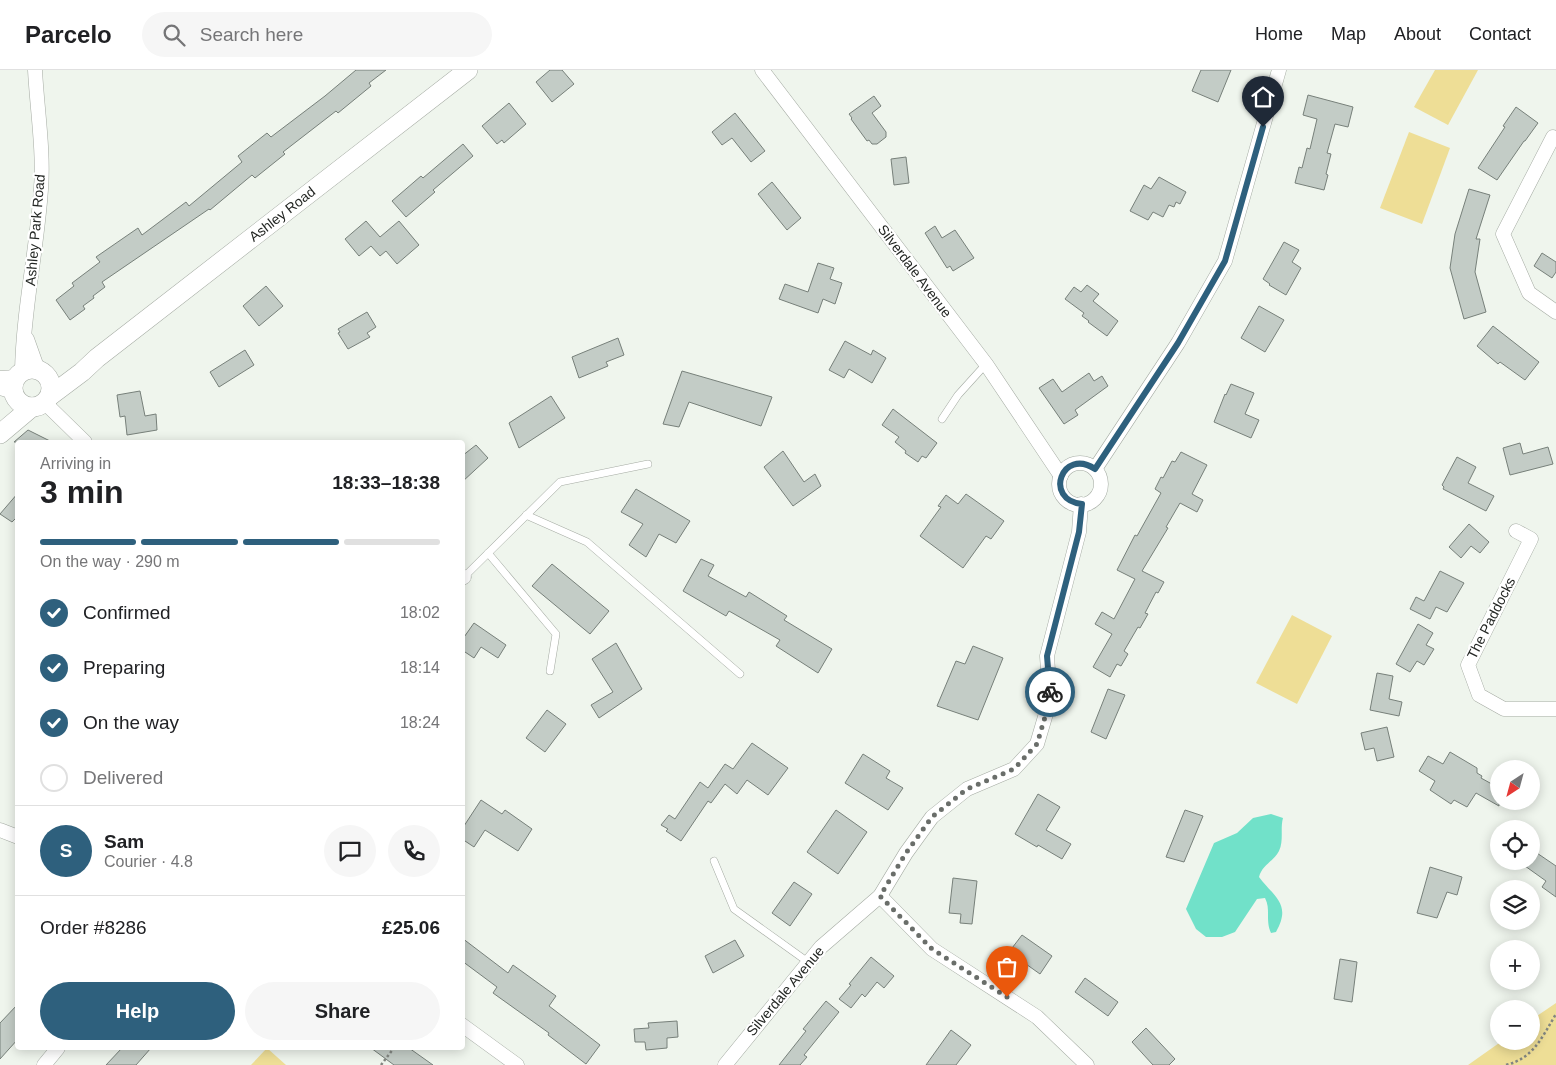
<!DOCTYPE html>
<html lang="en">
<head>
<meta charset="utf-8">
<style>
  :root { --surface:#fff; --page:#f6f6f6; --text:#202124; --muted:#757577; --line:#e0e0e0; --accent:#2e607d }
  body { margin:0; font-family:Arial,sans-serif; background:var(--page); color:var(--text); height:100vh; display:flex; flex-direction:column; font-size:19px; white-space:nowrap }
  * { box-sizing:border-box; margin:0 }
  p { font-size:16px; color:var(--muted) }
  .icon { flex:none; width:28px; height:28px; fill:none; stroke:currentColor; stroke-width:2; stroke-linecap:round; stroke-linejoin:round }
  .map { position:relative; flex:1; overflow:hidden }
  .side { position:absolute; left:15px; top:370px; width:450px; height:610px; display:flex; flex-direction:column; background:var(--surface); border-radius:5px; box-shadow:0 2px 12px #0003 }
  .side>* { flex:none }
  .needle { width:32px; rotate:216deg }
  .tools { position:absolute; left:1490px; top:690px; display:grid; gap:10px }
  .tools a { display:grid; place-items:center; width:50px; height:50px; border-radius:50%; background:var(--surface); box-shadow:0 2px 12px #0003; font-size:25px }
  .pin { position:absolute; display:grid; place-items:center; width:42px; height:42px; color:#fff; margin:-51px -21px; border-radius:50% 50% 50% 0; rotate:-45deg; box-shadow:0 0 5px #0007 }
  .pin .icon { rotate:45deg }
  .courier { position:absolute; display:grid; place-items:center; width:50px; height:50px; margin:-25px; border:4px solid #2e607d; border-radius:50%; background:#fff; color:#222; box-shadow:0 1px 6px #0007 }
  .overview em { font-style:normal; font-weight:700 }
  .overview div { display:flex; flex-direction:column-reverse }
  .overview { display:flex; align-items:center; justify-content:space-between; height:85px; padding:0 25px }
  h1 { font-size:32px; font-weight:700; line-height:38px }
  .bar { display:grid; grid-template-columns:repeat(4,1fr); gap:8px 5px; align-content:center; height:60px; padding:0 25px }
  .bar i { height:6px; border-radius:4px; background:var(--line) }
  .bar .on { background:var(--accent) }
  .bar p { grid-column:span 4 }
  .line { display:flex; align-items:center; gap:12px; padding:0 25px; border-top:1px solid var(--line) }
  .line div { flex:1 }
  .round { display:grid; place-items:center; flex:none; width:52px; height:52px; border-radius:26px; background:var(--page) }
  ol { padding:0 25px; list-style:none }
  li { display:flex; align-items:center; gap:15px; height:55px }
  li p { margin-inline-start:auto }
  li .icon { padding:5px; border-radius:50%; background:var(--accent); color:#fff; stroke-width:4 }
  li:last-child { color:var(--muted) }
  li i { width:28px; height:28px; border:2px solid var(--line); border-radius:50% }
  .action { display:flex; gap:10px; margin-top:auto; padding:10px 25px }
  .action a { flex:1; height:58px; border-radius:30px; background:var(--accent); color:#fff; font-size:20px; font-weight:700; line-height:58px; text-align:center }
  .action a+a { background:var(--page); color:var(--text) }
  header { display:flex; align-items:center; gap:30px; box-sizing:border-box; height:70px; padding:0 25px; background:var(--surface); border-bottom:1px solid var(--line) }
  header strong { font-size:24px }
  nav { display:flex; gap:28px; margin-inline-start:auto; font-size:18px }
  .search { width:350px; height:45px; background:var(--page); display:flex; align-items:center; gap:12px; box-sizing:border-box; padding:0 18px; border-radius:28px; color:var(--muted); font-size:19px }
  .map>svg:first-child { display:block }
  .green { fill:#eede96 }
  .water { fill:#71e1c9 }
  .building { fill:#c3ccc6; stroke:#77807a }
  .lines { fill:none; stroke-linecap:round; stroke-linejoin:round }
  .service-casing { stroke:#a5aba3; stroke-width:8 }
  .minor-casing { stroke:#a5aba3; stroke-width:15 }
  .secondary-casing { stroke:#a5aba3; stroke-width:20 }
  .path { stroke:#828681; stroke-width:2.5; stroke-dasharray:2.5 2.5; stroke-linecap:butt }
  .service { stroke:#fff; stroke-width:7 }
  .minor { stroke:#fff; stroke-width:14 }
  .secondary { stroke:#fff; stroke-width:19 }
  .done { stroke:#6a6e6a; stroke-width:5; stroke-dasharray:0 9 }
  .route { stroke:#2e607d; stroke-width:6 }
  .labels { text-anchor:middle; stroke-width:4.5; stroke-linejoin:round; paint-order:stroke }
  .street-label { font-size:14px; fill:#232623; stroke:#fff }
</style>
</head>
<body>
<header>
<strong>Parcelo</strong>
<div class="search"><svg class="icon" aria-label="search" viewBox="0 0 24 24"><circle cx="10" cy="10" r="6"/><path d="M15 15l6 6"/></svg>Search here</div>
<nav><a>Home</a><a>Map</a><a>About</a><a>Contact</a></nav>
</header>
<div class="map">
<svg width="1556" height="995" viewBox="0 0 1556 995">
  <rect width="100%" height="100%" fill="#eff5ed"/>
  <g class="green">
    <path d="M1435 0H1478L1448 55 1414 37Z"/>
    <path d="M1409 62 1450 78 1422 154 1380 138Z"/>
    <path d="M1292 545 1332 566 1297 634 1256 613Z"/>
    <path d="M1556 933V995H1468L1502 971H1531V950Z"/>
    <path d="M267 978 286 995H251Z"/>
  </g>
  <path class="water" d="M1271 744 1283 748C1280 759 1284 770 1279 781 1274 791 1262 795 1259 807 1274 827 1292 834 1276 862L1271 863C1265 850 1271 839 1265 828L1257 829 1235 862 1222 867H1206L1196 859 1186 839 1214 773 1237 763 1253 748Z"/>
  <g class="building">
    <path d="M356 0H386L369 13 371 16 338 43 336 41 283 82 285 84 255 108 252 105 210 140 209 139 102 212 105 217 93 226 94 228 83 236 85 239 70 250 56 230 74 216 72 213 100 192 96 187 138 158 142 165 186 132 189 136 242 92 238 86 267 63 271 67 325 26Z"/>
    <path d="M550 0H562L574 14 552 32 536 12Z"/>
    <path d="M1201 0H1231L1218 32 1192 21Z"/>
    <path d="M1308 25 1353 37 1348 57 1335 54 1327 83 1331 84 1326 104 1328 105 1324 120 1295 113 1299 97 1302 98 1307 78 1310 79 1317 49 1303 45Z"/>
    <path d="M874 26 881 36 872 43 886 62V67L877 74H872L869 70 867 71 851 49 852 48 849 44Z"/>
    <path d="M509 33 526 54 504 73 502 70 497 74 482 56Z"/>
    <path d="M1516 37 1538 53 1525 71H1524L1497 110 1478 98 1505 57 1503 56Z"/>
    <path d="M735 43 765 81 751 92 732 68 722 75 712 62Z"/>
    <path d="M463 74 473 86 433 120 435 122 406 147 392 131 421 106 423 108Z"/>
    <path d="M906 87 909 113 894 115 891 89Z"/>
    <path d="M1159 107 1186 122 1180 134 1176 132 1174 137 1169 135 1163 147 1153 142 1148 150 1130 141 1144 115 1151 119Z"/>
    <path d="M772 112 801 148 787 160 758 124Z"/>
    <path d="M1469 119 1490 125 1476 169H1480L1475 202 1486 242 1464 249 1450 198 1455 164Z"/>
    <path d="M366 151 380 167 399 151 419 175 397 194 386 181 380 186 371 176 359 186 345 169Z"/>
    <path d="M935 156 942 168 955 160 974 188 953 201 950 196 947 198 925 163Z"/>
    <path d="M1284 172 1299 180 1292 192 1301 198 1286 225 1269 215 1270 214 1263 209Z"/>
    <path d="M1542 183 1556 192V202L1552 208 1534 196Z"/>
    <path d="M818 193 834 198 830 209 842 213 835 234 823 229 818 243 779 229 785 214 808 222Z"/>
    <path d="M1087 215 1099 224 1093 231 1118 251 1107 266 1088 252 1089 251 1082 246 1084 243 1065 229 1074 217 1081 222Z"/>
    <path d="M266 216 283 236 259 256 243 236Z"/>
    <path d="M1259 236 1284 250 1265 282 1241 268Z"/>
    <path d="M367 242 376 257 367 263 370 267 348 279 338 263 340 262 338 259Z"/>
    <path d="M1493 256 1539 292 1525 310 1500 292 1498 294 1477 276Z"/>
    <path d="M618 268 624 285 606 292 608 296 579 308 572 287Z"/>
    <path d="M845 271 871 285 873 280 886 288 872 313 849 299 844 308 829 300Z"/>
    <path d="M245 280 254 295 219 317 210 302Z"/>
    <path d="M682 301 772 327 761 356 689 332 679 357 663 354Z"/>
    <path d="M1089 303 1094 311 1102 306 1108 316 1075 340 1078 345 1064 354 1039 318 1053 309 1062 322Z"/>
    <path d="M1231 314 1254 323 1245 344 1259 350 1251 368 1214 352 1225 324 1226 325Z"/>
    <path d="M140 321 145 346 156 344 157 360 127 365 125 346 120 347 117 325Z"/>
    <path d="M551 326 565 348 519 378 509 353Z"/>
    <path d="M893 339 937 373 926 388 922 386 918 392 905 383 906 381 895 372 899 367 882 355Z"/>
    <path d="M28 360 52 372H14Z"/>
    <path d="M1520 373 1523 384 1548 377 1553 394 1510 405 1503 378Z"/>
    <path d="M476 375 488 388 462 412V386Z"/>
    <path d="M783 381 804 412 815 404 821 416 793 436 764 397Z"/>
    <path d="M1181 382 1207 395 1192 424 1203 430 1197 442 1180 433 1166 457 1168 458 1142 501 1164 512 1158 523 1156 522 1145 543 1148 544 1140 558 1138 557 1124 581 1128 584 1121 596 1117 594 1110 607 1093 597 1112 564 1095 554 1102 542 1114 549 1135 509 1117 500 1135 465 1137 466 1161 423 1155 419 1161 407 1163 408 1172 391 1175 392Z"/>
    <path d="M1457 387 1476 397 1468 413 1494 426 1486 441 1443 419 1444 417 1442 415Z"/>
    <path d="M636 419 690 451 676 473 659 464 646 487 629 475 643 454 621 442Z"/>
    <path d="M18 423V446L12 452 0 444Z"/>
    <path d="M966 424 1004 451 991 469 986 466 963 498 920 466 941 437 938 436 946 425 958 434Z"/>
    <path d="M1469 454 1489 472 1480 483 1471 476 1461 488 1449 477Z"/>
    <path d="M701 489 714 495 708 506 746 527 749 522 787 546 784 550 832 579 818 603 776 576 780 570 729 541 726 546 683 521Z"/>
    <path d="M552 494 609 541 590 564 532 516Z"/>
    <path d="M1440 501 1464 513 1447 542 1436 537 1430 549 1410 539 1416 527 1424 531Z"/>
    <path d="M474 553 506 575 498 588 481 577 474 588 462 580V570Z"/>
    <path d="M1418 554 1433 563 1426 575 1434 579 1424 595 1417 591 1410 602 1396 594Z"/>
    <path d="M616 573 642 619 599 648 591 635 613 622 592 589Z"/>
    <path d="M973 576 1003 588 978 650 937 636 956 591 965 594Z"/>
    <path d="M1377 603 1393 606 1389 629 1402 632 1399 646 1370 640Z"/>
    <path d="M1108 619 1125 625 1106 669 1091 662Z"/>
    <path d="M547 640 566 654 545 682 526 668Z"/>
    <path d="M1387 657 1394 687 1377 691 1374 678 1365 680 1361 663Z"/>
    <path d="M752 673 788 698 768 725 747 710 737 724 725 714 711 733 708 731 681 771 666 761 668 759 661 755 669 745 675 749 700 712 708 718 725 694 733 699Z"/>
    <path d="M1450 682 1477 698V703L1482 706 1481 708 1499 718V736L1476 723 1467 737 1454 730 1451 734 1430 720 1435 711 1419 701 1428 686 1443 694Z"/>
    <path d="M863 684 890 701 886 708 903 718 888 740 845 713Z"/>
    <path d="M1038 724 1060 737 1046 760 1071 774 1062 789 1038 775 1037 777 1015 764Z"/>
    <path d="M481 730 502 744 505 740 532 759 518 781 485 760 474 777 462 769V759Z"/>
    <path d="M836 740 867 762 838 804 807 782Z"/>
    <path d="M1185 740 1203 746 1184 792 1166 787Z"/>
    <path d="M1531 779 1556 796V827L1542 817 1546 811 1518 791H1531Z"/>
    <path d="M1430 797 1462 807 1457 825 1447 822 1437 848 1417 843Z"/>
    <path d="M953 808 977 811 972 854 960 853 961 844 949 843Z"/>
    <path d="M794 812 812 824 790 856 772 843Z"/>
    <path d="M1022 865 1052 886 1040 904 1009 882Z"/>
    <path d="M462 868 508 903 513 895 556 926 549 936 600 975 586 994 548 965 549 963 493 923 497 917 462 891Z"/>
    <path d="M735 870 744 886 713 903 705 886Z"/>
    <path d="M871 887 894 906 884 918 877 912 865 927 862 924 851 938 839 929 851 915 849 914Z"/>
    <path d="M1340 889 1357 892 1352 932 1334 929Z"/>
    <path d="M1085 908 1118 932 1108 946 1075 922Z"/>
    <path d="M826 931 839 942 804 985 807 987 800 995H779L806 961 803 959Z"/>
    <path d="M18 934V969L0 989V953Z"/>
    <path d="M677 951 678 967 667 968V978L646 980 645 972H635L634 959 649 958 648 953Z"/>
    <path d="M1146 958 1175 989 1169 995H1153L1132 972Z"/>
    <path d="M951 960 971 975 956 995H926Z"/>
    <path d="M122 978H151L136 995H106Z"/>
    <path d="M371 978H409L433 995H394Z"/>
  </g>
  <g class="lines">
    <defs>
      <g id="service">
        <path d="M942 349 958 325 986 294"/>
        <path d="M526 445 587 472 740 604"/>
        <path d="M488 483 556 564 550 601"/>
        <path d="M464 507 560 412 648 394"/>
        <path d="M714 791 734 839 808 892"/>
      </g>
      <g id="minor">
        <path d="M762 0 986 294 1061 406"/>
        <path d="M1553 67 1503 164 1529 223 1556 242"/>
        <path d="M27 269 38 300"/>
        <path d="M22 302C23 241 37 180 41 119 44 82 37 38 35 0"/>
        <path d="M0 308 17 307"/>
        <path d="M0 318 14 322"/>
        <path d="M45 333 85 372"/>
        <circle cx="1080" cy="414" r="21"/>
        <path d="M1095 399 1178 273 1225 191 1279 0"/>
        <path d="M1516 461 1531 469 1468 595 1479 625 1504 639H1556"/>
        <path d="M462 508 464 507"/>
        <path d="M0 760 18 767"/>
        <path d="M880 826 932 879 1037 947 1087 995"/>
        <path d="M462 955 517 995"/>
        <path d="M44 995 58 978"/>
        <path d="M725 995 821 877 880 826 906 783 932 747 967 719 1014 699 1037 674 1050 630 1047 586 1079 462 1081 434"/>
      </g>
      <g id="secondary">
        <circle cx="32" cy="318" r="19"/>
        <path d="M50 326 82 302 97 288 468 0"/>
        <path d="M0 364 32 337"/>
      </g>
    </defs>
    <use href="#service" class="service-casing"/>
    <use href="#minor" class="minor-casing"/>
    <use href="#secondary" class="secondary-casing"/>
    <g class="path">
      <path d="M381 995 394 978"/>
      <path d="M1506 995C1534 988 1542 967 1556 944"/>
    </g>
    <use href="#service" class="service"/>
    <use href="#minor" class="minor"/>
    <use href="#secondary" class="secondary"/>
  </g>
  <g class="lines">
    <path class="done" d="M1007 927 932 879 880 826 906 783 932 747 967 719 1014 699 1037 674 1050 630V622"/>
    <path class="route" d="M1050 622 1047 586 1079 462 1082 434C1043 430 1062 377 1095 399L1178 273 1225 191 1263 57"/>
  </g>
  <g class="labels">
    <g class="street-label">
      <text transform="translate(282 144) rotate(-38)" y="5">Ashley Road</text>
      <text transform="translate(35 160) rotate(-85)" y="5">Ashley Park Road</text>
      <text transform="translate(915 201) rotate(53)" y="5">Silverdale Avenue</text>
      <text transform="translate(1491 548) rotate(-63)" y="5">The Paddocks</text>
      <text transform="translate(785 921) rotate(-50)" y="5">Silverdale Avenue</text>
    </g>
  </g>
</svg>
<div class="tools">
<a><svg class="needle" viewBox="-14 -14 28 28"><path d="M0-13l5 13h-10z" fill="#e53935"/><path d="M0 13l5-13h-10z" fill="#757577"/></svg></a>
<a><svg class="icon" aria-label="locate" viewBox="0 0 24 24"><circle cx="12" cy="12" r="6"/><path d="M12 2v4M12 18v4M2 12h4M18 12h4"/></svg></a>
<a><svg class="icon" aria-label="layers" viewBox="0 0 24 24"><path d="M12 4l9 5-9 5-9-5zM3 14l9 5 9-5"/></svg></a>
<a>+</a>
<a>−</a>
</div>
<div class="pin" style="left:1007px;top:927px;background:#ea580c"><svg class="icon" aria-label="bag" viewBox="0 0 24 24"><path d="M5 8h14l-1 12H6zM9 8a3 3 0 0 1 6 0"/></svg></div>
<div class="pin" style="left:1263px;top:57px;background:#1f2937"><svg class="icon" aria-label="home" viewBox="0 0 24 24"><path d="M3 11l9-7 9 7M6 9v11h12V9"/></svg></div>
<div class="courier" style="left:1050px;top:622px"><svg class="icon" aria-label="bike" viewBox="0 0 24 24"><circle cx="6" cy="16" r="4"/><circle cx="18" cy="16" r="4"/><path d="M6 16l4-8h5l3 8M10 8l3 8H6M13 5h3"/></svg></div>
<section class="side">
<div class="overview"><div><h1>3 min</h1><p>Arriving in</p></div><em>18:33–18:38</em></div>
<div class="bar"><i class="on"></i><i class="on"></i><i class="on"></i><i></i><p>On the way · 290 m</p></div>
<ol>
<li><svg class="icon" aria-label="check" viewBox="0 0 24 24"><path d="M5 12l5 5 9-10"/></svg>Confirmed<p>18:02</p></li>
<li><svg class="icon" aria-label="check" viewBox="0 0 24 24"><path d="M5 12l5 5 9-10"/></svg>Preparing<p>18:14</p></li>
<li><svg class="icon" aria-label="check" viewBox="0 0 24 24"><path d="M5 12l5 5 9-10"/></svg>On the way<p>18:24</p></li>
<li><i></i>Delivered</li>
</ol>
<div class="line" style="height:90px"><b class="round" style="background:var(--accent);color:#fff">S</b><div><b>Sam</b><p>Courier · 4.8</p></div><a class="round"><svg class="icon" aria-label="chat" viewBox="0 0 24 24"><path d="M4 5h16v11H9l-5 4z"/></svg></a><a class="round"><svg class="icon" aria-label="phone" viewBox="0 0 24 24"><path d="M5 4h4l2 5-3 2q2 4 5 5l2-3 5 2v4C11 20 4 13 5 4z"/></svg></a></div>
<div class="line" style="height:65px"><div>Order #8286</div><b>£25.06</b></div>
<div class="action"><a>Help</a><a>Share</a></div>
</section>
</div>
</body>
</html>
